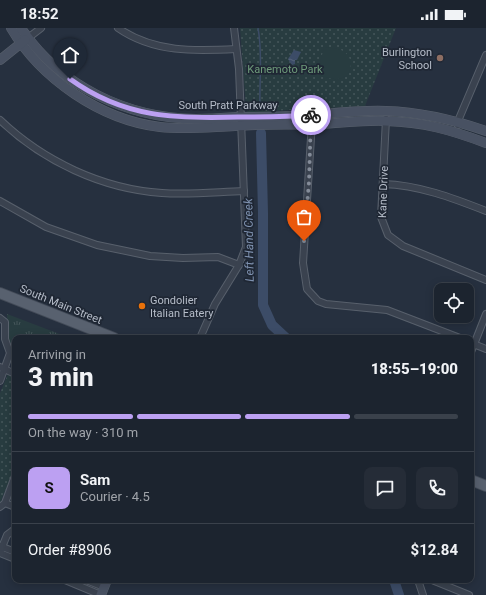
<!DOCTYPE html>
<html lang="en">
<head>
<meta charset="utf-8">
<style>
  :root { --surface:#1c242f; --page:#252c37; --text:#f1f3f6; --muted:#a0a4aa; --line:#3a414b; --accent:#bca0f2 }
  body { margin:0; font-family:Roboto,sans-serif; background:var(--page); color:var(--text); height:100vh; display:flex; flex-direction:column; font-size:15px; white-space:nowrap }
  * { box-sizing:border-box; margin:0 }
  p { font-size:13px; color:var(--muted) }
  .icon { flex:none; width:22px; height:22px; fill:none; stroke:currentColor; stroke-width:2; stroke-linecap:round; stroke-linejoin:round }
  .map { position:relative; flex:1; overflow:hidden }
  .side { position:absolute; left:12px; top:307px; width:462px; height:248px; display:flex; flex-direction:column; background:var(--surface); border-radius:8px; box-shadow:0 2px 10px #0003,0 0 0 1px var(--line) }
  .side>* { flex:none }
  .controls { position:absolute; left:434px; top:255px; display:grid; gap:8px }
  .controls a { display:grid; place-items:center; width:40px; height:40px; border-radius:8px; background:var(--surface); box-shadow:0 2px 10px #0003,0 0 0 1px var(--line); font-size:20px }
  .pin { position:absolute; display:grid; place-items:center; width:34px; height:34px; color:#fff; margin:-41px -17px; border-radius:50% 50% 50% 0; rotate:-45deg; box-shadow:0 0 4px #0007 }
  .pin .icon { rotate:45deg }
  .courier { position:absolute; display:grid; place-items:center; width:40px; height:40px; margin:-20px; border:3px solid #bca0f2; border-radius:50%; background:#fff; color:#222; box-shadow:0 1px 5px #0007 }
  .head em { font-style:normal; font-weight:800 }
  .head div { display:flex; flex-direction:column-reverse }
  .head { display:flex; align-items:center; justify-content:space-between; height:68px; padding:0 16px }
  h1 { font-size:26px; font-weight:800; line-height:30px }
  .bar { display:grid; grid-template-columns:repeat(4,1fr); gap:6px 4px; align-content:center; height:48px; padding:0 16px }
  .bar i { height:5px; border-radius:3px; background:var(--line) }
  .bar .selected { background:var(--accent) }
  .bar p { grid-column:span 4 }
  .line { display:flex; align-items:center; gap:10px; padding:0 16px; border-top:1px solid var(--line) }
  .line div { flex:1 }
  .round { display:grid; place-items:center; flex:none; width:42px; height:42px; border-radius:8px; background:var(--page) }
  .status { display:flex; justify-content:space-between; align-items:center; height:28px; padding:0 20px; background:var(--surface); direction:ltr }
  .status svg { height:11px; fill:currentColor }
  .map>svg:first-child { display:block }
  .grass { fill:url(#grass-tufts) }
  .park { fill:url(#park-dots) }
  .pitch { fill:#283c40 }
  .water { fill:url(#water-ripples) }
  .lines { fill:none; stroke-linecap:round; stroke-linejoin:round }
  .stream { stroke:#3c4c67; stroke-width:1.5 }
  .river { stroke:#3c4c67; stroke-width:10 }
  .street-casing { stroke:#58606c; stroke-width:8 }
  .secondary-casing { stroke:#58606c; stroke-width:10 }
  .primary-casing { stroke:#434b58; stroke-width:12 }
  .street { stroke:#3a424f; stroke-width:6 }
  .secondary { stroke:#485162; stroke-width:9 }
  .primary { stroke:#58616f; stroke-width:10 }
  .done { stroke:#848c99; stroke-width:4; stroke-dasharray:0 7.2 }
  .route { stroke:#bca0f2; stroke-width:5 }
  .education-dot { fill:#8d6e63; stroke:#1f2734; stroke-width:1.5 }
  .food-dot { fill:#e8710a; stroke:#1f2734; stroke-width:1.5 }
  .labels { text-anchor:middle; stroke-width:3.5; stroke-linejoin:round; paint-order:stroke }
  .poi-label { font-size:11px; fill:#b6bdc9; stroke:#1f2734; text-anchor:end }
  .park-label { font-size:11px; fill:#6e9a7a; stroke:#1f2734 }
  .street-label { font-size:11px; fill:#b6bdc9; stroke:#1f2734 }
  .water-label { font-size:12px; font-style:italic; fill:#7f92b0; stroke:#1f2734 }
</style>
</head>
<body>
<div class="status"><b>18:52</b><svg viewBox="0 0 49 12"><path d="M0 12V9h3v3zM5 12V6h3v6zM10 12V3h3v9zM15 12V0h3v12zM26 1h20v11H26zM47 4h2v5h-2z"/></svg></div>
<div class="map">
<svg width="486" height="567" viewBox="0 0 486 567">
  <defs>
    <pattern id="grass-tufts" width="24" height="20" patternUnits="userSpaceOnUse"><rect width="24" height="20" fill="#283c40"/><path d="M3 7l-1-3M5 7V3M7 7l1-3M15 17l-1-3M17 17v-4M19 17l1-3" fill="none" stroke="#45565a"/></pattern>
    <pattern id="park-dots" width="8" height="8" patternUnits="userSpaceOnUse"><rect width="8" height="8" fill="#283c40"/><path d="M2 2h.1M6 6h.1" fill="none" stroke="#45565a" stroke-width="1.8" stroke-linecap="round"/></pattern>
    <pattern id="water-ripples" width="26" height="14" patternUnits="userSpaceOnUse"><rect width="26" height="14" fill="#3c4c67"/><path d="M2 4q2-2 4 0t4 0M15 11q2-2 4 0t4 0" fill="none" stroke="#56647b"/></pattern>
  </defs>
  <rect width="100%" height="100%" fill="#26303f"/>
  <path class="grass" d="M7 286 70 310H15V325L8 312Z"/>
  <g class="park">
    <path d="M240 0H396L365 78 270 83 266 86 248 85 246 81Z"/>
    <path d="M8 346 15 350V439L0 475V365Z"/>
  </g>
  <path class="pitch" d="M324 19C330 20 338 20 343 23 355 30 353 50 338 51 333 52 325 49 320 47L318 43Z"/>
  <path class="water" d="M294 22 301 24 297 32H295V36L292 37 288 31Z"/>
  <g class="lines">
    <path class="stream" d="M258 0C263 27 259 52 260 80"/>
    <g class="river">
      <path d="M261 105 263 185V277L272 297 286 310"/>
      <path d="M394 552 399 567"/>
    </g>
    <defs>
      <g id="street">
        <path d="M118 0C154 25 195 23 236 21"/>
        <path d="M28 10 41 0"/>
        <path d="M386 91 381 189 388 207 403 218 486 252"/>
        <path d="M0 92C43 133 102 161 162 165 189 167 216 164 244 163"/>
        <path d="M312 94 303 235 307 261 318 273 326 276 387 282 460 310"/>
        <path d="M458 97V93L486 27"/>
        <path d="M383 156C419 157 453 170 486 183"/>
        <path d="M0 173 46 199 97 217 150 228 183 230 218 229 239 237"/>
        <path d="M0 290 5 294V311L10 325 0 353"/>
        <path d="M200 310 215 276 239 237 246 219 239 41 234 0"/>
        <path d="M471 315 486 321"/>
        <path d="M471 324 486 286"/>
        <path d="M0 339 15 346"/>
        <path d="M5 475 15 479"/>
        <path d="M0 479 5 475 15 448"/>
        <path d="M0 518 15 524"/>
        <path d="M0 524 7 507 15 501"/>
        <path d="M0 525 15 531"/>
        <path d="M65 552 101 567"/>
        <path d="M86 552 104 559"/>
        <path d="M418 552 423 567"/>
        <path d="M432 552 469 567"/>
      </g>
      <g id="secondary">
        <path d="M11 0C41 51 101 92 160 99 185 102 210 99 235 98 264 96 292 97 320 96 342 95 364 92 386 93 424 94 451 102 486 115"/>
        <path d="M21 0C60 58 126 90 196 91 210 91 224 90 238 89 262 89 286 89 311 87 335 85 361 82 386 83 420 84 454 92 486 103"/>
        <path d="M0 32 25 12"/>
        <path d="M101 567 107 552"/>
      </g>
      <g id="primary">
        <path d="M0 265 114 310"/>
        <path d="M471 452 486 458"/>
      </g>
    </defs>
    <use href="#street" class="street-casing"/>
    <use href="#secondary" class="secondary-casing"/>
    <use href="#primary" class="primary-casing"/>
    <use href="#street" class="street"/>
    <use href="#secondary" class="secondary"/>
    <use href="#primary" class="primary"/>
  </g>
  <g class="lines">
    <path class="done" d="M304 213 309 154 311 87"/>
    <path class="route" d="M70 51C124 90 176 91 238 89 263 89 287 89 311 87"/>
  </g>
  <circle class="education-dot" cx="440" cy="30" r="4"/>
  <circle class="food-dot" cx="142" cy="278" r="4"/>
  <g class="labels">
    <g class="poi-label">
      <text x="432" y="28">Burlington<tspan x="432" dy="13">School</tspan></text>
      <text x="150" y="276" text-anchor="start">Gondolier<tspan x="150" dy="13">Italian Eatery</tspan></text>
    </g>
    <g class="park-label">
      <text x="285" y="45">Kanemoto Park</text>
    </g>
    <g class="street-label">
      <text x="228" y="81">South Pratt Parkway</text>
      <text transform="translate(383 164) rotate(-88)" y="4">Kane Drive</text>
      <text transform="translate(61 276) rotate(22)" y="4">South Main Street</text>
    </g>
    <g class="water-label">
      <text transform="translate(249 212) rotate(-91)" y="4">Left Hand Creek</text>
    </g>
  </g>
</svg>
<div class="controls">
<a><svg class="icon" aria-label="locate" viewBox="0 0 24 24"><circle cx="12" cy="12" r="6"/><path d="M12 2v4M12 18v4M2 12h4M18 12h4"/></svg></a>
</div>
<div class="pin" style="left:304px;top:213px;background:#ea580c"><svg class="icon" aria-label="bag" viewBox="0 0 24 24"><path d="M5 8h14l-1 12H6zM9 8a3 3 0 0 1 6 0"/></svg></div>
<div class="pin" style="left:70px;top:51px;background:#1f2937"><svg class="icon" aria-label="home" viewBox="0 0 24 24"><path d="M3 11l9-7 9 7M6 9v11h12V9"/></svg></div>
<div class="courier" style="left:311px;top:87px"><svg class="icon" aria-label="bike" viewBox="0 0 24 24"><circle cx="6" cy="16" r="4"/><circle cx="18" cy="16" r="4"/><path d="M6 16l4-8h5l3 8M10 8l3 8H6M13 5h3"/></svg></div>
<section class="side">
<div class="head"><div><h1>3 min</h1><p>Arriving in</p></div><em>18:55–19:00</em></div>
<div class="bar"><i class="selected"></i><i class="selected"></i><i class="selected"></i><i></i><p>On the way · 310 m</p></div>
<div class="line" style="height:72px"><b class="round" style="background:var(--accent);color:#111">S</b><div><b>Sam</b><p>Courier · 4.5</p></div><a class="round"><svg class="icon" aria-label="chat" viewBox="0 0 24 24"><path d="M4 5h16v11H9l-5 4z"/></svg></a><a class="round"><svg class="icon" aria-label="phone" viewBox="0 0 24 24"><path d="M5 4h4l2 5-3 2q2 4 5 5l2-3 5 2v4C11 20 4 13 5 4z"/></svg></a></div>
<div class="line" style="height:52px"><div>Order #8906</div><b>$12.84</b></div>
</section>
</div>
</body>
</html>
